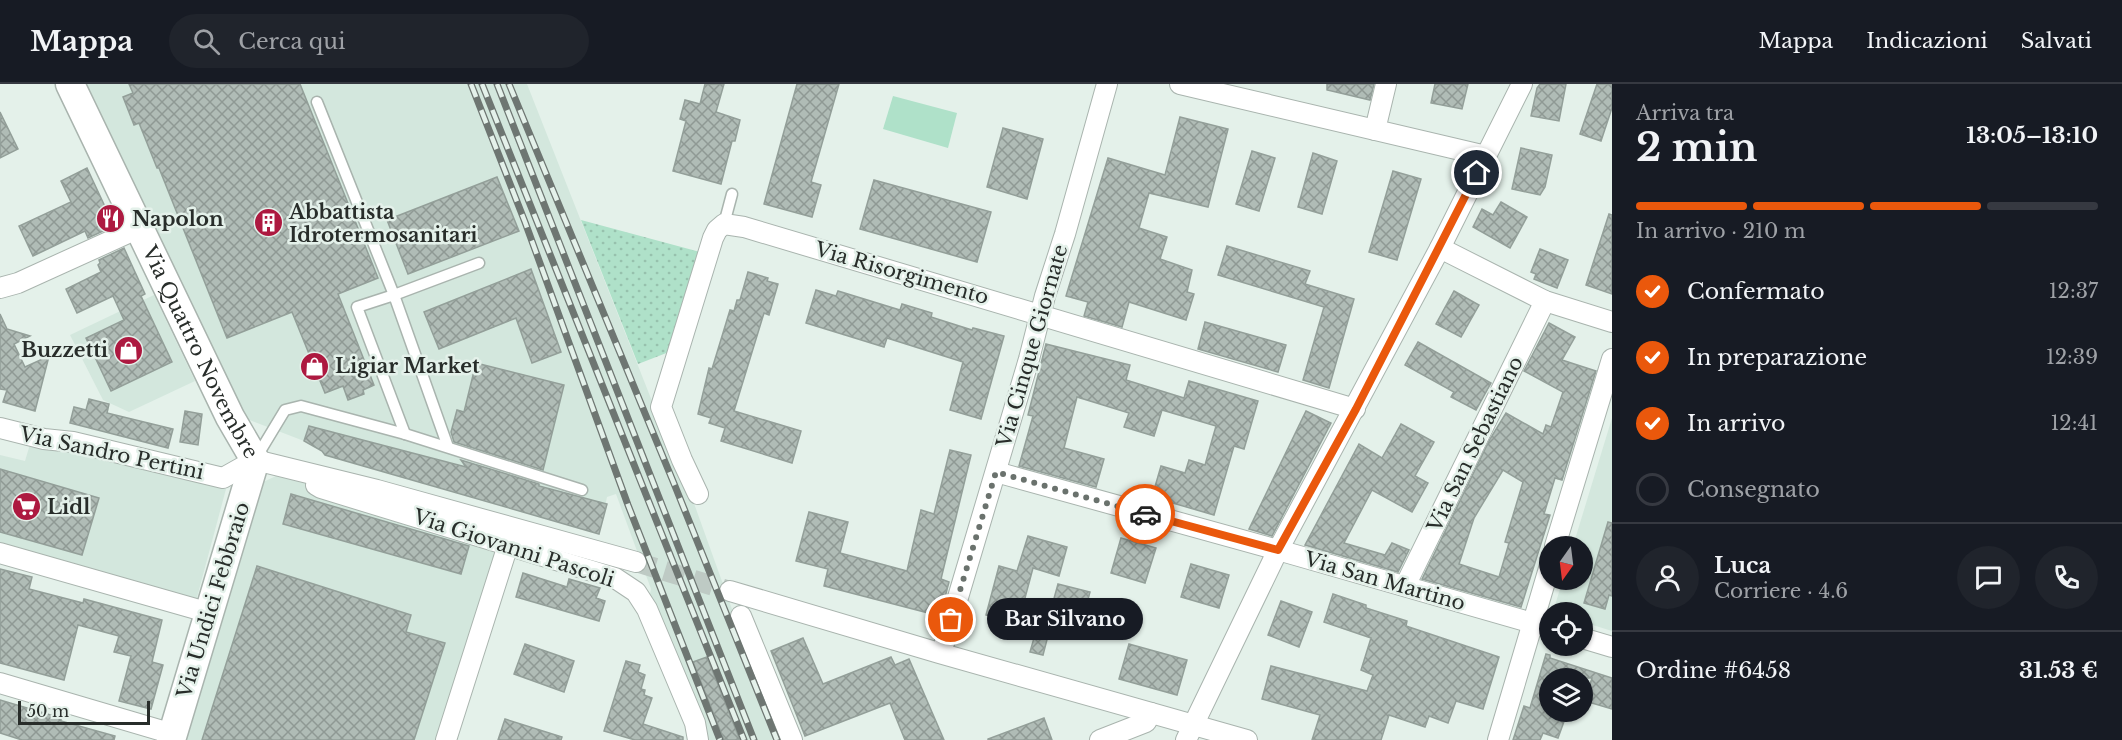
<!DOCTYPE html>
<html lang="it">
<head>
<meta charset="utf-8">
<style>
  :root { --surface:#171b24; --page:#20242c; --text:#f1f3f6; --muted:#9ea1a6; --line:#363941; --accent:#ea580c }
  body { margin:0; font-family:"Libre Baskerville",serif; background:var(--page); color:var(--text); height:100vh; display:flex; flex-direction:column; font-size:22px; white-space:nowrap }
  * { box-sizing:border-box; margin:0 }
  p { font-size:20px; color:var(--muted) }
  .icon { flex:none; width:33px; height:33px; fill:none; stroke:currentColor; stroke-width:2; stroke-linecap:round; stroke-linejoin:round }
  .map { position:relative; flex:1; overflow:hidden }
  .panel { display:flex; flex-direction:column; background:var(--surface); width:510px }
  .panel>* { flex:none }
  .needle { width:39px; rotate:194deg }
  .buttons { position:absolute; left:1539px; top:452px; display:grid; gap:12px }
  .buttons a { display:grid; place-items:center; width:54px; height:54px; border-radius:50%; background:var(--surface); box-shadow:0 2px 4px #0004; font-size:30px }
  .scale { position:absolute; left:18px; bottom:15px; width:132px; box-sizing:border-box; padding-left:6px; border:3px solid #282d2a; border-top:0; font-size:16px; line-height:21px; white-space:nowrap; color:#282d2a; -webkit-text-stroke:4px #e4f1ea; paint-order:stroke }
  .pin { position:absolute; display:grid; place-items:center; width:51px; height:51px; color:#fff; margin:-26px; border:3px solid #fff; border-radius:50%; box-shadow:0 2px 6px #0007 }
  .courier { position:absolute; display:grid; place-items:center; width:60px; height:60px; margin:-30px; border:4px solid #ea580c; border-radius:50%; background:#fff; color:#222; box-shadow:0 2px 8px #0007 }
  .bubble { position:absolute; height:42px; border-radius:21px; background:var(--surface); box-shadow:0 2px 4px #0004; font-size:20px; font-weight:700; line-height:42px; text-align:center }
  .overview em { font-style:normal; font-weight:700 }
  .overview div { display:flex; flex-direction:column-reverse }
  .overview { display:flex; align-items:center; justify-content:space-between; height:102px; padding:0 24px }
  h1 { font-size:39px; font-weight:700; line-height:45px }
  .bar { display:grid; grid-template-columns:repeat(4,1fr); gap:9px 6px; align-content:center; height:72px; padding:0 24px }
  .bar i { height:8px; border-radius:4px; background:var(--line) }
  .bar .active { background:var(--accent) }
  .bar p { grid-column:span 4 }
  .line { display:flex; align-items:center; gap:15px; padding:0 24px; border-top:2px solid var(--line) }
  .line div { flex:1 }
  .round { display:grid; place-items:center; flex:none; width:63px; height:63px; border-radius:32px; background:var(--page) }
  ol { padding:0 24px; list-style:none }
  li { display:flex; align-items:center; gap:18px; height:66px }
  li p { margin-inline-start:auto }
  li .icon { padding:6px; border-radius:50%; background:var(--accent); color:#fff; stroke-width:4 }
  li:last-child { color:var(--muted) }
  li i { width:33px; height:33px; border:3px solid var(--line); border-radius:50% }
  header { display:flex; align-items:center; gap:36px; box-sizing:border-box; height:84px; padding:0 30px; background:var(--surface); border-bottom:2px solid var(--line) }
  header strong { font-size:28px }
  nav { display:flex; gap:33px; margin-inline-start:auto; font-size:21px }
  .search { width:420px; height:54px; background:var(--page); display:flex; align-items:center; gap:15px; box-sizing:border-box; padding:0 21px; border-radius:33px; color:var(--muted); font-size:22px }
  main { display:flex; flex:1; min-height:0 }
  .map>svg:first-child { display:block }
  .built { fill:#d3e7dd }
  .grass { fill:#afe1c9 }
  .park { fill:url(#park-dots) }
  .building { fill:url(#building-cross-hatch); stroke:#939f99; stroke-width:1.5; fill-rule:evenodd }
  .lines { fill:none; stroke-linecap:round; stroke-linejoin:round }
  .street-tunnel { stroke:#becac4; stroke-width:20; stroke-dasharray:20 10; stroke-linecap:butt }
  .lane-casing { stroke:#a9b4ae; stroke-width:13 }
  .street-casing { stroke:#a9b4ae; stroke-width:22 }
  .secondary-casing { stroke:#a9b4ae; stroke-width:31 }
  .lane { stroke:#fff; stroke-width:10 }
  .street { stroke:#fff; stroke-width:20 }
  .secondary { stroke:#fff; stroke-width:28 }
  .rail-casing { stroke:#6e7672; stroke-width:7 }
  .rail { stroke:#e4f1ea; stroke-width:4.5; stroke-dasharray:14; stroke-linecap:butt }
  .done { stroke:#6a726d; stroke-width:6; stroke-dasharray:0 10.8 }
  .route { stroke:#ea580c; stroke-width:8 }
  .labels { text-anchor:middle; stroke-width:5; stroke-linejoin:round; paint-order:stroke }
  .poi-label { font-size:20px; font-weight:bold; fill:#282d2a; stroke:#e4f1ea; text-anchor:start }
  .street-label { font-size:20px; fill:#282d2a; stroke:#e4f1ea }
</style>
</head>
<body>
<header>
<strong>Mappa</strong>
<div class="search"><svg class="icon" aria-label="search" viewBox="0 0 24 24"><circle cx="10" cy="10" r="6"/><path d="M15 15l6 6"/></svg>Cerca qui</div>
<nav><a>Mappa</a><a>Indicazioni</a><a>Salvati</a></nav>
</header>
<main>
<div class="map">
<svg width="1612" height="656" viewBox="0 0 1612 656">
  <defs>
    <pattern id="park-dots" width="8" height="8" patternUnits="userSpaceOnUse" patternTransform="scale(1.5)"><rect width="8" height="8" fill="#afe1c9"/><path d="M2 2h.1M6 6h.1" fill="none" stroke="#97c1ad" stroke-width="1.8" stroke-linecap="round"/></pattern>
    <pattern id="building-cross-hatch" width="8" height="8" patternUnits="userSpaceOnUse" patternTransform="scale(1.5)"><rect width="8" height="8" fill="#b0bcb6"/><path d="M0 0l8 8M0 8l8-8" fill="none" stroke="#8f9994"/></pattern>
  </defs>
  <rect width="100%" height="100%" fill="#e4f1ea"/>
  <g class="built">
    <path d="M85 0H527L676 378 691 411 733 528 788 656H708L650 510 651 505 616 410 607 413 599 450 325 371 322 367 304 357 244 334Z"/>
    <path d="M154 211 195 297 129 328 103 316 70 251Z"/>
    <path d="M1612 334V547L1583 538 1582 528H1553L1563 495H1582V462H1573Z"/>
    <path d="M31 357 226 405 196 517 0 461V371L25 377Z"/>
    <path d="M276 392 355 410 507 453 440 656H183L257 401Z"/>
  </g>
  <path class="grass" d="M893 12 957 29 948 64 883 45Z"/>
  <path class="park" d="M581 136 700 168 669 268 638 280Z"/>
  <g class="building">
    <path d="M129 0H300L378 194 338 210 374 301 363 306 364 310 348 316 343 302 325 309 292 228 227 254 159 84H157L139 39 134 41 123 13 133 9Z"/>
    <path d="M705 0H724L716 28 740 36 735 57H732L721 100 673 87 686 37 680 35 685 16 700 20Z"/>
    <path d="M797 0H839L811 98 821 101 812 133 764 120Z"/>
    <path d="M1327 0H1374L1370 16 1327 6Z"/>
    <path d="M1435 0H1468L1462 25 1431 19Z"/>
    <path d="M1540 0H1566L1559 37 1531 32 1537 4Z"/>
    <path d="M1597 0H1612V24L1601 57 1580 50Z"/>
    <path d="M0 28 18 65 0 74Z"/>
    <path d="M1180 33 1228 45 1208 123 1149 109 1139 144 1167 153 1160 175 1192 186 1187 208 1194 210 1186 236 1129 218 1122 243 1084 232 1088 218 1066 212 1108 74 1165 91Z"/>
    <path d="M1003 44 1043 55 1027 115 987 103Z"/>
    <path d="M1521 64 1552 71 1545 103 1540 111 1512 105Z"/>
    <path d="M1252 67 1275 74 1259 127 1236 120Z"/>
    <path d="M1313 69 1337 77 1322 130 1298 123Z"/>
    <path d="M87 84 114 142 88 154 85 147 33 172 19 142 71 118 61 97Z"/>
    <path d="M1393 87 1421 95 1397 176 1369 168Z"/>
    <path d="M497 93 519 147 408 190 387 136Z"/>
    <path d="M874 96 991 128 977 178 860 145Z"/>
    <path d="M1501 118 1527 133 1510 164 1473 143 1482 125 1493 131Z"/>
    <path d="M1609 130 1612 131V210L1586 201Z"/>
    <path d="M1227 162 1310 187 1305 200 1354 215 1329 304 1303 296 1324 223 1218 191Z"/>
    <path d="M124 164 145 210 141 212 172 278 111 307 86 254 124 236 113 212 77 229 66 205 101 188 98 181 100 179 99 176Z"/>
    <path d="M1540 165 1568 176 1557 204 1534 195 1536 190 1531 188Z"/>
    <path d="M531 185 561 268 532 279 516 234 439 265 424 228Z"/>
    <path d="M748 188 768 194 767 197 778 200 769 231 764 229 734 327 801 347 792 379 721 357 725 344 709 339 711 334 698 330 709 284 712 285 730 226 734 227 737 216H740Z"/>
    <path d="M816 206 836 212 838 207 900 226 902 220 932 229 931 233 972 246 973 244 1004 252 981 335 950 326 963 278 887 254 884 263 806 239Z"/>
    <path d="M1454 207 1479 221 1461 253 1436 240Z"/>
    <path d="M0 230 7 245 30 252 14 260 25 283 49 272 35 327 3 318 7 306 0 305Z"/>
    <path d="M1205 238 1286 261 1278 288 1198 265Z"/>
    <path d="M1549 239 1575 253 1562 276 1596 287 1562 396 1555 394 1544 430 1550 431 1521 523 1422 495 1490 355 1506 329 1543 350 1546 341 1551 343 1563 308 1524 287ZM1503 386 1523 398 1505 458 1509 459 1499 493 1459 480 1474 434Z"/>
    <path d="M1418 258 1491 299 1476 326 1451 313 1454 308 1405 281Z"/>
    <path d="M1046 260 1130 281 1126 296 1184 314 1189 297 1258 317 1244 365 1234 362 1214 431 1152 413 1161 382 1185 389 1189 376 1205 381 1216 342 1162 326 1154 352 1124 343 1129 329 1077 313 1064 364 1104 375 1096 403 1019 382 1033 332 1028 331Z"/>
    <path d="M476 279 564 301 543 386 454 358 451 348 457 326 464 328Z"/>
    <path d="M89 315 109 320 107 329 173 345 168 364 70 339 74 323 86 326Z"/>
    <path d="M185 327 202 330 198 361 180 358Z"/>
    <path d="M1306 327 1331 339 1272 452 1249 445Z"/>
    <path d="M1401 340 1434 358 1415 392 1428 399 1412 428 1372 406 1344 459 1385 471 1392 459 1409 466 1398 488 1305 461 1359 360 1382 374Z"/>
    <path d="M309 342 466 383 461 376 539 400V402L607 420 599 450 325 371 322 367 304 357Z"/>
    <path d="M950 366 971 371 941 495 949 498 940 532 824 502 828 485 796 477 809 428 848 438 840 469 907 487 921 426 934 430Z"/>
    <path d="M0 385 99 414 82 471 0 448Z"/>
    <path d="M291 410 469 462 461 490 283 440Z"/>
    <path d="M1608 438 1612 439V512L1609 511 1605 525 1584 519Z"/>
    <path d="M1028 452 1067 463 1059 492 1033 484 1018 540 986 531 999 482 1017 487Z"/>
    <path d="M1121 454 1156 464 1145 499 1111 489Z"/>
    <path d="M1191 480 1229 491 1219 524 1181 513Z"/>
    <path d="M257 482 411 531 406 548 445 559 414 656H202Z"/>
    <path d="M0 485 32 493 29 505 83 519 84 515 162 536 152 578 163 581 151 625 119 617 131 572 114 568 119 552 78 541 64 596 0 579Z"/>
    <path d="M523 489 567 503 569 495 600 504 596 514 605 517 599 537 516 513Z"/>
    <path d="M1058 500 1090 508 1079 548 1047 540Z"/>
    <path d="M1333 510 1366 521V524L1407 537 1406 542 1499 573 1483 625 1456 617 1448 639 1429 632 1425 643 1389 631 1381 656H1312L1320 631 1262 615 1271 582 1367 607 1373 591 1361 586 1371 554 1324 538Z"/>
    <path d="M1281 517 1312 528 1299 563 1268 551Z"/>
    <path d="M1038 540 1050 544 1043 571 1030 568Z"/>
    <path d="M803 554 823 600 891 573 895 581 909 575 944 656H905L890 619 805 652 771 567Z"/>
    <path d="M525 560 574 577 564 608 514 590Z"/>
    <path d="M1129 560 1187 576 1177 611 1119 595Z"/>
    <path d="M1546 570 1550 571V574L1612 594V625L1585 617 1592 594H1550V627L1566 632 1558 654 1543 649 1540 656H1513L1524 622 1530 624Z"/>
    <path d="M707 573 740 656H724L693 578Z"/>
    <path d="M626 577 640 581 638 588 645 591 641 605 645 606 644 611 652 614 643 640 683 653V656H635L604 647Z"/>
    <path d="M0 616 61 634V637L115 652 114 656H22L0 649Z"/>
    <path d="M1044 634 1052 656H988V655Z"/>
    <path d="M505 635 562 653 561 656H498Z"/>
  </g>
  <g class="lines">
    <path class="street-tunnel" d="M636 478 730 507"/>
    <defs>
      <g id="lane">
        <path d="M317 18 394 211 479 179"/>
        <path d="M724 140 732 110"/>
        <path d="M405 350 357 223 394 211 448 363"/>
        <path d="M256 374 285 326 301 322 405 350 582 406"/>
      </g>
      <g id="street">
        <path d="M1180 0 1486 72"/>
        <path d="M1375 46 1386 0"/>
        <path d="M1440 164 1545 217 1612 238"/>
        <path d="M0 204 18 199 139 144"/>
        <path d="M0 344 44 355 73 358 223 394 255 376 377 406 636 478"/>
        <path d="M996 388 1278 466 1550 544"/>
        <path d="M316 401 321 404 615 494 636 508 647 525 695 639 698 656"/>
        <path d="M698 410 682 376 661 323 713 154 717 146 724 140 744 143 1355 325"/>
        <path d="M1555 462 1612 275"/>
        <path d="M0 469 210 529"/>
        <path d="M1405 502 1545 217"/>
        <path d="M730 507 939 569 1247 656"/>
        <path d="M741 532 792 656"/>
        <path d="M1582 554 1612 563"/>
        <path d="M945 557 1029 275 1045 212 1065 150 1107 0"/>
        <path d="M0 599 173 650"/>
        <path d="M446 656 508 461"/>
        <path d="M1100 656 1146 638 1151 629"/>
        <path d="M1186 656 1278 466 1440 164 1522 0"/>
        <path d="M1498 656 1550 481"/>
      </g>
      <g id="secondary">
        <path id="s1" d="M70 0 230 333 255 376 171 656"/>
      </g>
    </defs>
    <use href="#lane" class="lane-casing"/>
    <use href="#street" class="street-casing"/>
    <use href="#secondary" class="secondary-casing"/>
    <use href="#lane" class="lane"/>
    <use href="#street" class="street"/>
    <use href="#secondary" class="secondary"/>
    <defs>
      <g id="rail">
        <path d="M471 0 525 138 628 421 720 656"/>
        <path d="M482 0 744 656"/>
        <path d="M497 0 754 656"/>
        <path d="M509 0 675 402 777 656"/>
      </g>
    </defs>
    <use href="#rail" class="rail-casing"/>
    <use href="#rail" class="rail"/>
  </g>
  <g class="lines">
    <path class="done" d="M951 536 996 388 1145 430"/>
    <path class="route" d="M1145 430 1278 466 1356 325 1477 89"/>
  </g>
  <defs>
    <symbol id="restaurant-disc" viewBox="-11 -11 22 22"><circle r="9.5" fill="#ad1940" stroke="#e4f1ea"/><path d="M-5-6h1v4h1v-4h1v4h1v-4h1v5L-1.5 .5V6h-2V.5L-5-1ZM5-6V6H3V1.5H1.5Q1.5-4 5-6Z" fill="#fff"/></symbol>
    <symbol id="building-disc" viewBox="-11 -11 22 22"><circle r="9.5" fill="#ad1940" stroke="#e4f1ea"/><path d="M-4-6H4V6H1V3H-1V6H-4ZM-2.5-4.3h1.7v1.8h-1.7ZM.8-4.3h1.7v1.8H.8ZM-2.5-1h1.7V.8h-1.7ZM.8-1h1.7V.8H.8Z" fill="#fff"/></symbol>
    <symbol id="shop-disc" viewBox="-11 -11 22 22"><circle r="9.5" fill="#ad1940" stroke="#e4f1ea"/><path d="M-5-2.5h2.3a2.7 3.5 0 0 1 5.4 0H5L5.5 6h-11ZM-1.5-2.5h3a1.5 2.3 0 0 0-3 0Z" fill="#fff"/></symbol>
    <symbol id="supermarket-disc" viewBox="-11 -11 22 22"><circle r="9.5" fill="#ad1940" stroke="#e4f1ea"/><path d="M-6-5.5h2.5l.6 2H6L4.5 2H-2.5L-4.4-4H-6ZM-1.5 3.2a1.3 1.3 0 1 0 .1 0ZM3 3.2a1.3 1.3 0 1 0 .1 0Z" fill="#fff"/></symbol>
  </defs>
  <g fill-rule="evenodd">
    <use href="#restaurant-disc" x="94" y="118" width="33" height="33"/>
    <use href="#building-disc" x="252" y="122" width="33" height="33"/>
    <use href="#shop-disc" x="112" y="250" width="33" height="33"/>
    <use href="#shop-disc" x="298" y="266" width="33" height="33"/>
    <use href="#supermarket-disc" x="10" y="406" width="33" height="33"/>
  </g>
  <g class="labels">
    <g class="poi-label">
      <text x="289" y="135">Abbattista<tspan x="289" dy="23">Idrotermosanitari</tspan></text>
      <text x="132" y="142">Napolon</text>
      <text x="108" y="273" text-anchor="end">Buzzetti</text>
      <text x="335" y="289">Ligiar Market</text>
      <text x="47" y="430">Lidl</text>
    </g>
    <g class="street-label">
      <text transform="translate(902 189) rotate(16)" y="7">Via Risorgimento</text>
      <text transform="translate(1032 262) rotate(-74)" y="7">Via Cinque Giornate</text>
      <text dy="7" stroke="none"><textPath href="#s1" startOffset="298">Via Quattro Novembre</textPath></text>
      <text transform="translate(1475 360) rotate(-64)" y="7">Via San Sebastiano</text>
      <text transform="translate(112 369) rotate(12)" y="7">Via Sandro Pertini</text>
      <text transform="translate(514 464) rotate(18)" y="7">Via Giovanni Pascoli</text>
      <text transform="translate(1385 497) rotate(16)" y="7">Via San Martino</text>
      <text transform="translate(213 516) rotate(-73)" y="7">Via Undici Febbraio</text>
    </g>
  </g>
</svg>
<div class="buttons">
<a><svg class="needle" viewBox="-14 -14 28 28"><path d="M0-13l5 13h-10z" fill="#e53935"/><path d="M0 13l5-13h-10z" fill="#9ea1a6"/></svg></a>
<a><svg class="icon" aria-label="locate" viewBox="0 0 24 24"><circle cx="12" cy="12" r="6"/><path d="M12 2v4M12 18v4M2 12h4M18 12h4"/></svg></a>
<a><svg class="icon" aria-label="layers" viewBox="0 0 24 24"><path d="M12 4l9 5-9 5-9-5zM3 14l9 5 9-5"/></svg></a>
</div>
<div class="scale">50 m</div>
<div class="pin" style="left:951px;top:536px;background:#ea580c"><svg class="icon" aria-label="bag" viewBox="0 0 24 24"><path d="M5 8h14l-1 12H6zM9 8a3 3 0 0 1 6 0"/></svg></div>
<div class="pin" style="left:1477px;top:89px;background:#1f2937"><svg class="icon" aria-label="home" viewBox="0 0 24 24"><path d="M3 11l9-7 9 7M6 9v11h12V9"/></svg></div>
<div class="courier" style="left:1145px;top:430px"><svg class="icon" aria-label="car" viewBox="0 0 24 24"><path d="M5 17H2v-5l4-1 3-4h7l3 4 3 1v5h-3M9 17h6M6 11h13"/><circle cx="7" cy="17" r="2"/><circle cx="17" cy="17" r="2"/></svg></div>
<div class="bubble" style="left:987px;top:514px;width:156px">Bar Silvano</div>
</div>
<section class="panel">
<div class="overview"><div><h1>2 min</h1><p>Arriva tra</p></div><em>13:05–13:10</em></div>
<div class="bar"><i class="active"></i><i class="active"></i><i class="active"></i><i></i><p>In arrivo · 210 m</p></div>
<ol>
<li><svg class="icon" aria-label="check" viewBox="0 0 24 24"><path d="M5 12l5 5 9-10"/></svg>Confermato<p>12:37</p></li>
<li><svg class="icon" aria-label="check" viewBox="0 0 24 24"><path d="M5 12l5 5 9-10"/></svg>In preparazione<p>12:39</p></li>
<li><svg class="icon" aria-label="check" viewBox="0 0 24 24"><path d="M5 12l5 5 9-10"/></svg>In arrivo<p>12:41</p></li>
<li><i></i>Consegnato</li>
</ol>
<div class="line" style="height:108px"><a class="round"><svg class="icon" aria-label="person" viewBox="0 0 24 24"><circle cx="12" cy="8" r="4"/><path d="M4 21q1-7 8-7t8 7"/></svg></a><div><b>Luca</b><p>Corriere · 4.6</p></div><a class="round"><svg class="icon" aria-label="chat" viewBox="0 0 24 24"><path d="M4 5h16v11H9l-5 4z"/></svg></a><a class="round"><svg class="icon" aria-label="phone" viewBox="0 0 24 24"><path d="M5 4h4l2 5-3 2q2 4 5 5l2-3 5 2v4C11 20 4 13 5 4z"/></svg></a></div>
<div class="line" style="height:78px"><div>Ordine #6458</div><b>31.53 €</b></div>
</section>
</main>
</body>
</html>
